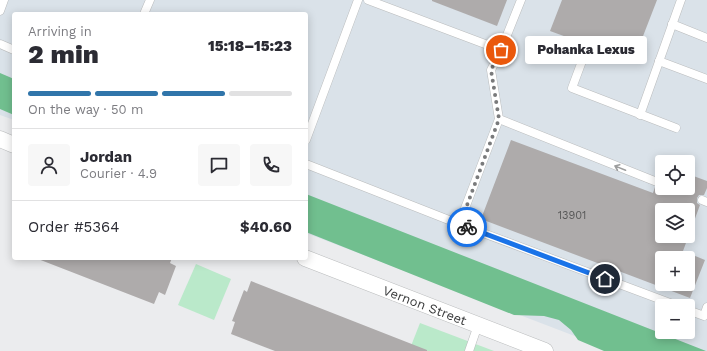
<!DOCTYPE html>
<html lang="en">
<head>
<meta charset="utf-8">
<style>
  :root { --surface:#fff; --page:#f7f7f7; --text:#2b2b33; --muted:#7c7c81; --line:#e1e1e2; --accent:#3075aa }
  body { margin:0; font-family:"Work Sans",sans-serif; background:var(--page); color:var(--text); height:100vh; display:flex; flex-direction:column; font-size:15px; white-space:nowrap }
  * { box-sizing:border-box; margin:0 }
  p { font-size:13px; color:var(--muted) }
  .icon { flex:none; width:22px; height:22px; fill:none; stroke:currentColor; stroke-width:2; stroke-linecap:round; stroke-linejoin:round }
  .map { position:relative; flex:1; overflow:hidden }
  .drawer { position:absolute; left:12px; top:12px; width:296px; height:248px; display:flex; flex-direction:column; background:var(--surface); border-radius:4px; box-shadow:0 2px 10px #0003 }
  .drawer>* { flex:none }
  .tools { position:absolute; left:655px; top:155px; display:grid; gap:8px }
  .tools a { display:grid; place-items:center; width:40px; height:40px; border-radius:4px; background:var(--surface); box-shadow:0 2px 10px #0003; font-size:20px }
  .pin { position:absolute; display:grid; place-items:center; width:34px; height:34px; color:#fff; margin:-17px; border:2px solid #fff; border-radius:50%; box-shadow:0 1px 4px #0007 }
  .courier { position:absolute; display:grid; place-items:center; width:40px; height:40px; margin:-20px; border:3px solid #1a73e8; border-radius:50%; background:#fff; color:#222; box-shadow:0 1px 5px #0007 }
  .bubble { position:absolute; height:28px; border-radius:4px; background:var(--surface); box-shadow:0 2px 10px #0003; font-size:13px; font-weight:800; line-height:28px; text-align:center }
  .summary em { font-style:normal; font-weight:800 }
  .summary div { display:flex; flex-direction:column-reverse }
  .summary { display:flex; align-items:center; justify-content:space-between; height:68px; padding:0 16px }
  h1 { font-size:26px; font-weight:800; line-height:30px }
  .bar { display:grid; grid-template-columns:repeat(4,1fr); gap:6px 4px; align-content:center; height:48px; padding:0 16px }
  .bar i { height:5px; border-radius:3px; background:var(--line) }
  .bar .on { background:var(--accent) }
  .bar p { grid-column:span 4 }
  .line { display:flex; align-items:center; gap:10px; padding:0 16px; border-top:1px solid var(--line) }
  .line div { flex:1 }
  .round { display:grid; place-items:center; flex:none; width:42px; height:42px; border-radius:4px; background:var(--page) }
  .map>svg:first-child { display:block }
  .built { fill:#dae2e9; fill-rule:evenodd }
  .green { fill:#bae9ca }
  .forest { fill:#71bf8f }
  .building { fill:#aeabab; fill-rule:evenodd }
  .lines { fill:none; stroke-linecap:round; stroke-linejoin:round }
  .lane-casing { stroke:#babcbd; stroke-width:9 }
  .street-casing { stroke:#babcbd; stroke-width:17 }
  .lane { stroke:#fff; stroke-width:8 }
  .street { stroke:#fff; stroke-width:16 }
  .oneway { stroke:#9d9e9e }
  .done { stroke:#797a7b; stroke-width:4; stroke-dasharray:0 7.2 }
  .route { stroke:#1a73e8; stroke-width:5 }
  .labels { text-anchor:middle; stroke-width:4; stroke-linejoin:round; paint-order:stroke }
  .number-label { font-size:11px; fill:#585858 }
  .street-label { font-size:13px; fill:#3b3c3d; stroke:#fff }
</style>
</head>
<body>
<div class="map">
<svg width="707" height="351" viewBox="0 0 707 351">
  <rect width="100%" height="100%" fill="#ebecee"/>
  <path class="built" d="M0 0H707V351H614L306 233V14H14V120L0 115ZM662 162H688V188H662ZM662 210H688V236H662ZM662 258H688V284H662ZM662 306H688V332H662Z"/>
  <g class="green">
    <path d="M196 264 231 279 214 320 178 305Z"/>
    <path d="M420 323 494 351H409Z"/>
  </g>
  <g class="forest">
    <path d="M0 73 14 79V115L0 109Z"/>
    <path d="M306 194 706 351H604L578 340 571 330 559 320 544 316 514 315 306 232Z"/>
  </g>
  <g class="building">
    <path d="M432 0H507L497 26 432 1Z"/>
    <path d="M562 0H657L633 62 593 47 592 42 590 40 585 41 583 43 550 31Z"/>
    <path d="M511 140 653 193 655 187H658L662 184V188H688V174L707 181V188L704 195H699L697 198V203L700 205 683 251 705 260 690 298 481 219ZM662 210H688V236H662ZM662 258H688V284H662Z"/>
    <path d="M39 258H172L170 263 176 266 165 295 159 292 154 304 38 259Z"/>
    <path d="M251 281 427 350V351H275L231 334 235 322 232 321 244 290 247 292Z"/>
  </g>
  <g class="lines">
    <defs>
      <g id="lane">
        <path d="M368 0 501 50 521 0"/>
        <path d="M0 11 4 0"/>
        <path d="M144 14 150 0"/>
        <path d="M672 24 707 38"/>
        <path d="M0 44 14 50"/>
        <path d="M588 45 572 88 676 128"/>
        <path d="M501 50 491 70 499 119 459 224 678 306"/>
        <path d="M659 61 707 79"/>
        <path d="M640 115 681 0"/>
        <path d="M499 119 657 182"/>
        <path d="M306 140 358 0"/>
        <path d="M306 164 459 224"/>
        <path d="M702 200 707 202"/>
        <path d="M688 310 704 316 707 307"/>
        <path d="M469 351 478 325"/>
      </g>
      <g id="street">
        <path d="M0 139 14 145"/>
        <path d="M305 258 545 351"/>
      </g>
    </defs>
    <use href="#lane" class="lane-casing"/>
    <use href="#street" class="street-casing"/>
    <use href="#lane" class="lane"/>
    <use href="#street" class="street"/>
  </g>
  <defs><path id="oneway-shaft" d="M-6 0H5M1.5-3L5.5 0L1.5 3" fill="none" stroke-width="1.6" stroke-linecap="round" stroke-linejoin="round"/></defs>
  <use class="oneway" href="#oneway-shaft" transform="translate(620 168) rotate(-158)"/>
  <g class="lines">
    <path class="done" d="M467 227 460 224 499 119 491 70 501 50"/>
    <path class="route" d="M467 227 605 279"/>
  </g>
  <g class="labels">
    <g class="number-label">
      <text x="572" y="219">13901</text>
    </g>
    <g class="street-label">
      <text transform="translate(425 305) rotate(21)" y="5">Vernon Street</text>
    </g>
  </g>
</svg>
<div class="tools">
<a><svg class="icon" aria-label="locate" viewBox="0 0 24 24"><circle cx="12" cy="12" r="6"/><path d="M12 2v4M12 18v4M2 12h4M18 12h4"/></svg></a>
<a><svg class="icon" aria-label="layers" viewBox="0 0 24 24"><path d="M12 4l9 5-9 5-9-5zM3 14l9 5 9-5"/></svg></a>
<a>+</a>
<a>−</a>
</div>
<div class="pin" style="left:501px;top:50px;background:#ea580c"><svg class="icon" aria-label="bag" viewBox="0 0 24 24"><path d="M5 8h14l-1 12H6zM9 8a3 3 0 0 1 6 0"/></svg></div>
<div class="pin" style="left:605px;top:279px;background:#1f2937"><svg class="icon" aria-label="home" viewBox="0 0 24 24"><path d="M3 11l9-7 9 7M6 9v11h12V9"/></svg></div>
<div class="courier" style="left:467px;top:227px"><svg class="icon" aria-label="bike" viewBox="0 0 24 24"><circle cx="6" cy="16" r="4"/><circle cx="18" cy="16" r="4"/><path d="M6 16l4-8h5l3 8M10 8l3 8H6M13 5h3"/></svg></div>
<div class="bubble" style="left:525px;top:36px;width:122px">Pohanka Lexus</div>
<section class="drawer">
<div class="summary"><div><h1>2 min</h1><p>Arriving in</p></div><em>15:18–15:23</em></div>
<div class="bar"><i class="on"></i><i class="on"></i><i class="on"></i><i></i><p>On the way · 50 m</p></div>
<div class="line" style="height:72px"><a class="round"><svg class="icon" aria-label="person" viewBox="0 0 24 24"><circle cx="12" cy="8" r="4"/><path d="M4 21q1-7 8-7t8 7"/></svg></a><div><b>Jordan</b><p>Courier · 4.9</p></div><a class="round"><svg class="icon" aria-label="chat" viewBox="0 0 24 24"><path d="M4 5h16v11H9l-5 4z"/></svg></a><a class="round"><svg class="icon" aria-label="phone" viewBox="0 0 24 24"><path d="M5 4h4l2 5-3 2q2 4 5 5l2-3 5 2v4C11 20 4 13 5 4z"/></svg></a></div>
<div class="line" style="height:52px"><div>Order #5364</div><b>$40.60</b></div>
</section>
</div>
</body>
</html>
